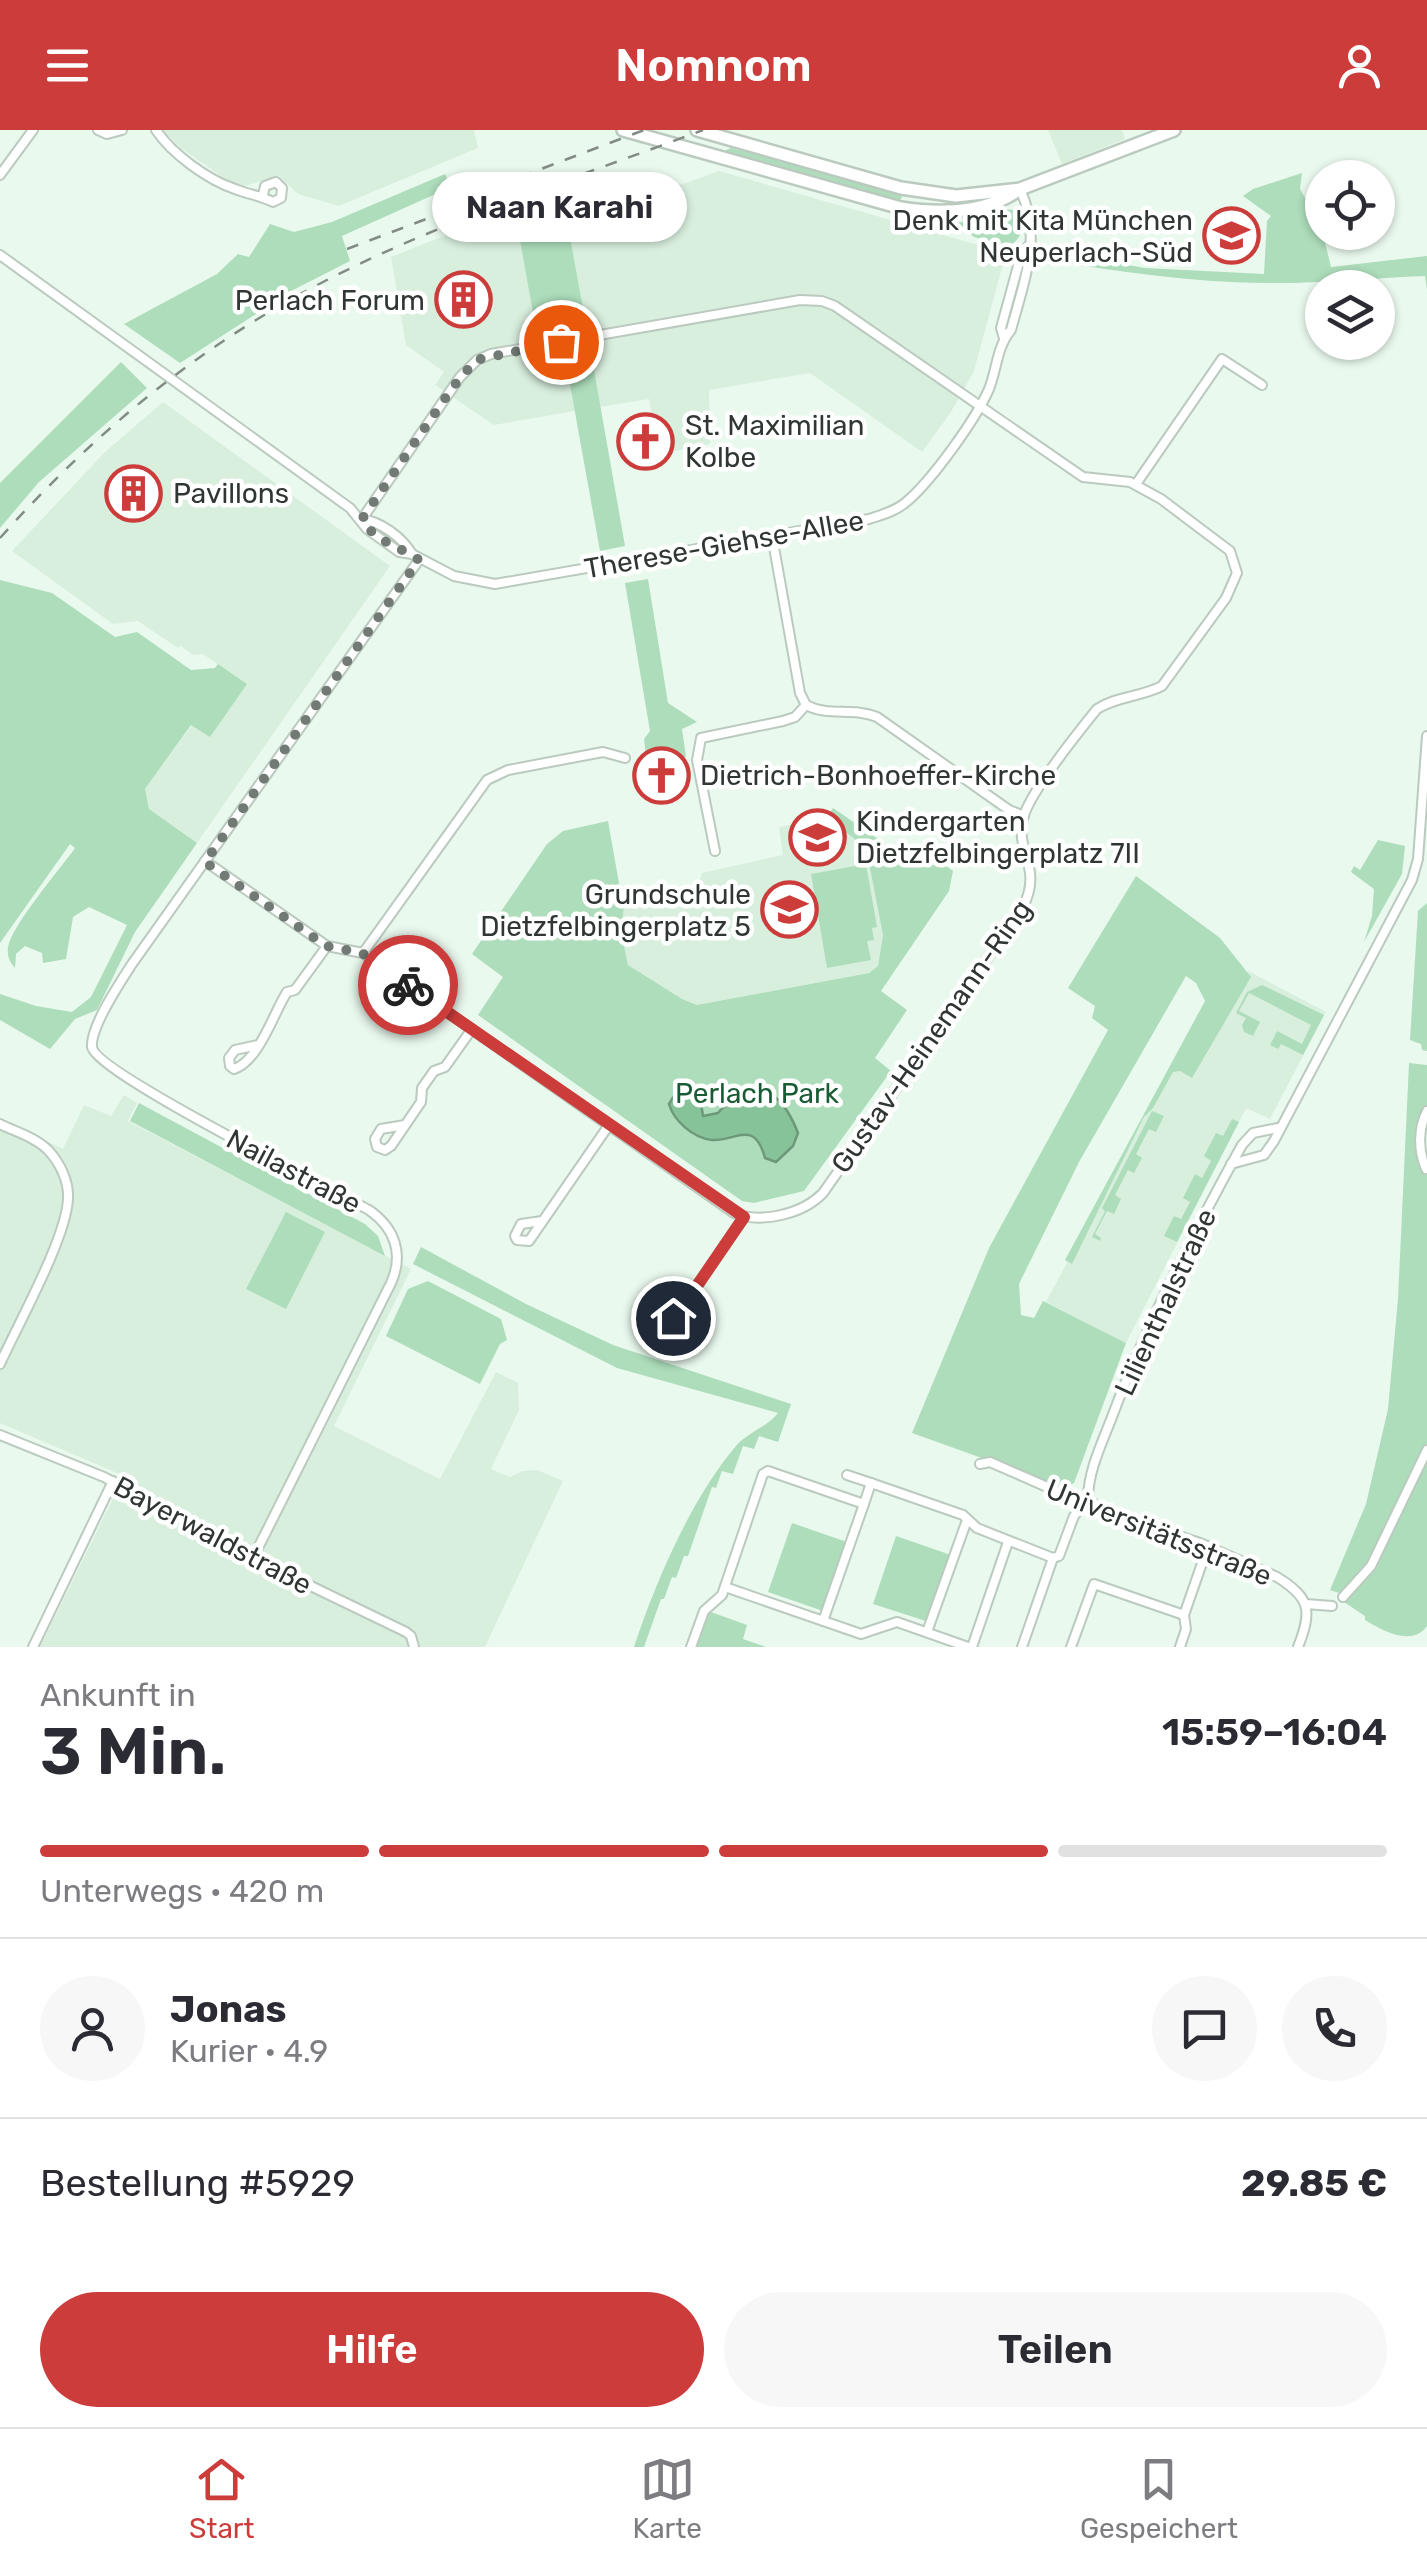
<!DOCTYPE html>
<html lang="de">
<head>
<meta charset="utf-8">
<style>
  :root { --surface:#fff; --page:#f7f7f7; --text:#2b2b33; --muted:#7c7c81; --line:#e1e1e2; --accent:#cb3c3a }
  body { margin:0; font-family:Rubik,sans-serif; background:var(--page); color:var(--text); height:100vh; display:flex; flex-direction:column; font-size:38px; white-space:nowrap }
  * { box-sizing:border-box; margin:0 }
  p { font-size:32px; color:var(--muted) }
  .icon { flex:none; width:55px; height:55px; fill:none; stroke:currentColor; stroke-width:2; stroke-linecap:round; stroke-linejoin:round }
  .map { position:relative; height:1517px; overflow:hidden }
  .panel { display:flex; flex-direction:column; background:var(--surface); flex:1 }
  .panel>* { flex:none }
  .tools { position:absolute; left:1305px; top:30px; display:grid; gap:20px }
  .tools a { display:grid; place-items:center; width:90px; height:90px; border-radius:50%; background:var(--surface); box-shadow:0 2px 8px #0004; font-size:50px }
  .pin { position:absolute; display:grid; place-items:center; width:85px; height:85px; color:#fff; margin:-42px; border:5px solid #fff; border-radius:50%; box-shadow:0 2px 10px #0007 }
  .courier { position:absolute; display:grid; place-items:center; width:100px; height:100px; margin:-50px; border:8px solid #cb3c3a; border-radius:50%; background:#fff; color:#222; box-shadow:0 2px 12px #0007 }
  .bubble { position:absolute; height:70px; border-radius:35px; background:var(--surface); box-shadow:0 2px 8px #0004; font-size:32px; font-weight:600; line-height:70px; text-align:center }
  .overview em { font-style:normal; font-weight:600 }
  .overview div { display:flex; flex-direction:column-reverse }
  .overview { display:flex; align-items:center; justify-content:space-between; height:170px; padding:0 40px }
  h1 { font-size:65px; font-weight:600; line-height:75px }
  .bar { display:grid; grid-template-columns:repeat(4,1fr); gap:15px 10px; align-content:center; height:120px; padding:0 40px }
  .bar i { height:12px; border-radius:8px; background:var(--line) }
  .bar .selected { background:var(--accent) }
  .bar p { grid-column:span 4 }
  .line { display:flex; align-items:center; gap:25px; padding:0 40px; border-top:2px solid var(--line) }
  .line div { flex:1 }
  .round { display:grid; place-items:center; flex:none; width:105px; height:105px; border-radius:52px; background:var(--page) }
  .action { display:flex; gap:20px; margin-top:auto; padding:20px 40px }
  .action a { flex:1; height:115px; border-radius:60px; background:var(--accent); color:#fff; font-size:40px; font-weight:600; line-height:115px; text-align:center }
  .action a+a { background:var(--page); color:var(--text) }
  header { display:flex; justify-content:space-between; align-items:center; height:130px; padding:0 40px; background:var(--accent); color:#fff; font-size:45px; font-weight:600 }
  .dock { display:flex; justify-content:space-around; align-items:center; height:140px; border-top:2px solid var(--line); background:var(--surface); font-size:28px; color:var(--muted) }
  .dock a { display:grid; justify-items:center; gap:5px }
  .dock .selected { color:var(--accent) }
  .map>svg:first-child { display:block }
  .built { fill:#d9efde }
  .green { fill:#adddbb }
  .water { fill:#87c399; stroke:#6d997a; stroke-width:2.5 }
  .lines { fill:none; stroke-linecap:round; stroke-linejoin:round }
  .street-casing { stroke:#bbcabf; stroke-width:12 }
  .secondary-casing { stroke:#bbcabf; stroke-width:16 }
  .street { stroke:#fff; stroke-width:8 }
  .secondary { stroke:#fff; stroke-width:11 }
  .rail { stroke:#828c85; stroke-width:2.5; stroke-dasharray:12 12; stroke-linecap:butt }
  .done { stroke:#717a74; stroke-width:10; stroke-dasharray:0 18 }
  .route { stroke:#cb3c3a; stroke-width:12 }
  .labels { text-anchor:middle; stroke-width:9; stroke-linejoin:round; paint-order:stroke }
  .poi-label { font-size:28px; fill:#303632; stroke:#fff; text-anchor:start }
  .street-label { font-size:28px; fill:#303632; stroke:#fff }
  .park-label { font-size:28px; fill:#185b34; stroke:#fff }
</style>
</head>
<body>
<header><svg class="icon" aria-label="menu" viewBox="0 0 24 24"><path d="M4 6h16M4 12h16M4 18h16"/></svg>Nomnom<svg class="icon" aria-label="person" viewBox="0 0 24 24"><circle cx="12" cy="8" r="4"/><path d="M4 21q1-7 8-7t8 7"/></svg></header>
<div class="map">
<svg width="1427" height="1517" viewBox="0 0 1427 1517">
  <rect width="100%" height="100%" fill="#eaf9ee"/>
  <g class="built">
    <path d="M162 0H474L478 18 339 76 298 64 279 46 245 56 230 52 182 19Z"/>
    <path d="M1048 0H1122L1125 9 1062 34Z"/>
    <path d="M719 41 1006 123 974 241 951 282 922 322 810 243 709 260 710 314 670 322 661 291 653 292 649 269 600 277 590 223 565 228 575 281 494 295 435 255 444 242 406 215 391 127 511 79 519 100 573 91 644 63 660 62Z"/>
    <path d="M163 272 390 436 197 713 149 679 145 659 192 595 247 554 203 524 193 525 181 516 178 518 138 491 113 494 12 421 104 323Z"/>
    <path d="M827 687 866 718 883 805 878 836 869 843 697 875 682 869 628 835 621 801 625 768 698 756 702 743 783 725 779 697Z"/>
    <path d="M1248 841 1326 882 1270 989 1246 978 1126 1213 1046 1172 1171 937 1192 947Z"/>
    <path d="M124 965 137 973 128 991 411 1139 334 1296 440 1349 496 1242 518 1253 519 1280 491 1339 510 1347 522 1341 537 1340 563 1351 485 1517H40L124 1346 0 1293V989L63 1019 84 975 111 986Z"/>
  </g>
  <g class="green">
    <path d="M731 18 900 61 902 68 897 71 719 23Z"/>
    <path d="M1302 43 1300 59 1321 96 1331 137 1427 126V160L1425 146C1370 148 1316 154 1262 153 1191 152 1122 142 1053 131L1054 122 1145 138 1264 144 1267 91 1271 86 1243 66 1253 59Z"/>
    <path d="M445 44 451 57 342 106 350 131 295 159 180 233 124 194 217 144 238 124 249 127 270 94 294 102 332 92Z"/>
    <path d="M1006 79 1018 81C1025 97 1023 109 1007 117L974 107 958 93Z"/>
    <path d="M568 96 585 190 536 199 519 105Z"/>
    <path d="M591 223 625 416 600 421 565 227Z"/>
    <path d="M121 232 147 258 39 352 0 398V353Z"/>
    <path d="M648 449 668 573 697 592 682 599 686 627 647 633 644 609 650 601 625 453Z"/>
    <path d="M0 450 52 463 115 507 137 502 191 540 215 538 218 534 247 554 210 607 191 595 145 659 149 679 197 713 135 802 97 880 75 889 50 919 0 890V864L36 876 72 882 91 867 127 795 89 777 73 787 66 829 43 833 42 823 25 816 16 824 15 838C9 831 7 826 8 817 13 793 59 741 75 718L70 714 0 813Z"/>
    <path d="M833 678 903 726 925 720 953 741 949 761 881 861 907 880 875 928 891 941 804 1061 754 1073 742 1071 478 885 503 847 472 824 547 714 563 701 608 691 620 759 625 768 621 801 628 835 682 869 697 875 869 843 878 836 883 805 866 718 827 687Z"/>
    <path d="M1378 710 1405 716 1402 744 1364 812 1372 786 1374 759 1351 742 1354 736 1360 740Z"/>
    <path d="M866 734 877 797 872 798 874 810 867 811 871 830 827 838 811 744Z"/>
    <path d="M1136 746 1220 808 1251 847 1192 948 1180 941 1173 942 1153 978 1144 987 1072 1134 1065 1130 1205 871 1196 853 1186 846 1079 1032 1019 1154 1021 1185 1034 1188 1043 1171 1126 1213 1074 1353 1065 1358 912 1303 989 1118 1108 900 1092 888 1095 876 1068 858Z"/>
    <path d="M1427 773V921L1422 920 1421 914 1410 910 1418 781Z"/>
    <path d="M1262 855 1324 885 1303 925 1281 914 1278 919 1270 915 1277 901 1302 914 1311 895 1249 863 1239 881 1260 892 1253 906 1244 902 1242 895 1246 888 1236 883 1247 862Z"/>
    <path d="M1409 933 1427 935V976L1419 988 1417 1032 1422 1040 1427 1034V1496C1412 1517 1383 1501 1365 1490V1486L1338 1468 1339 1463 1330 1460 1366 1374 1388 1279 1398 1169Z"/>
    <path d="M139 973 365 1094 378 1106 385 1126 130 991Z"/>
    <path d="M1152 981 1164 986 1156 1002 1149 999 1136 1024 1142 1028 1134 1043 1128 1040 1115 1065 1121 1069 1114 1084 1107 1081 1095 1104 1101 1108 1100 1111 1092 1107 1105 1081 1102 1078Z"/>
    <path d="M1232 989 1239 992 1177 1112 1164 1106 1174 1086 1181 1089 1190 1072 1183 1068 1195 1044 1202 1048 1211 1031 1204 1026 1216 1003 1223 1006Z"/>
    <path d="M286 1082 325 1102 286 1179 246 1159Z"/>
    <path d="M421 1117 526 1174 613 1215 791 1274 778 1312 759 1306 754 1319 743 1316 733 1344 722 1341 716 1358 712 1357 688 1426H684L676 1448 672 1447 664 1469H661L644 1517H634C655 1453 692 1367 736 1316 747 1303 767 1297 778 1283L617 1238 413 1134Z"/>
    <path d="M428 1151 501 1189 507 1210 500 1214 480 1254 386 1206 408 1159Z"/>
    <path d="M792 1393 847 1412 823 1481 768 1462Z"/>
    <path d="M896 1406 951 1425 929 1492 873 1474Z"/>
    <path d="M708 1481 747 1495 743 1509 766 1517H696Z"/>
  </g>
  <path class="water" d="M688 957 700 967 703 986 718 983C724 975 730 974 738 968 768 946 788 977 798 1003L793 1016 776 1032 765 1028C754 988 735 1012 712 1010 693 1008 674 991 669 974L677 961Z"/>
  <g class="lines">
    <defs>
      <g id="street">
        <path d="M98 0 107 4 122 0"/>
        <path d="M156 0C172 24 208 50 235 59 250 65 259 65 273 72L281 68 282 58 276 52 265 56 263 65"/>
        <path d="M0 45 33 0"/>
        <path d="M0 125 350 378 367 399 399 422 412 424 454 446 495 454 869 389C881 385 894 382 905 373 931 352 976 289 989 259 997 239 997 216 1011 200 1024 151 1043 108 1020 59"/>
        <path d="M1004 208 1001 198 1021 125 1029 115"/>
        <path d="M1136 354 1222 229 1262 255"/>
        <path d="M362 389C381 392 402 407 412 424"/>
        <path d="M772 406 800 563 806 575C828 587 853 577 877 587L1009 680 1024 686"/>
        <path d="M715 721 697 630 701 608 783 591 795 587 806 575"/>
        <path d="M205 731 327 816 363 823 734 1083C761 1094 803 1084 823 1063L1022 779C1044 738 1015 723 1023 689 1028 664 1080 600 1097 579 1117 566 1141 567 1162 556L1226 468 1237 443 1230 421 1161 369 1130 352 1083 347 835 176 822 171 800 170 491 224 477 230 460 247 362 389"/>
        <path d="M363 823 487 650 508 640 603 622 625 628"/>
        <path d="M258 915 235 920 229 928 230 936 234 939C259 931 274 882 287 862L295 860 327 816"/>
        <path d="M0 994C16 1002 35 1007 48 1020 60 1033 69 1051 68 1069 66 1109 18 1194 0 1234"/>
        <path d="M405 995 381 999 375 1009 377 1017 385 1020 391 1016 421 972 422 958 434 941 445 937 472 899"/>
        <path d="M1231 1034 1264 1025 1274 1011 1412 750 1418 729 1427 606"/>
        <path d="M1426 1039C1418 1021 1418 998 1427 981"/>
        <path d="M542 1091 521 1094 515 1106 517 1110 529 1111 609 995"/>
        <circle cx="672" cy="1178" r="10"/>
        <path d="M681 1174 688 1169 744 1087"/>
        <path d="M0 1305 104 1347 253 1428 406 1502 411 1506 414 1517"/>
        <path d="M980 1334 990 1332 1070 1367 1088 1369 1103 1381 1200 1413 1277 1447C1311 1468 1312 1481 1298 1517"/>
        <path d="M847 1345 871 1353"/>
        <path d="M1088 1369C1088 1341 1102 1313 1112 1287 1147 1193 1193 1103 1242 1015L1253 1003 1278 998"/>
        <path d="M253 1428 391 1153C404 1124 395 1098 369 1080 334 1061 95 942 92 917 90 897 121 851 132 834L419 430"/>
        <path d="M725 1457 861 1504 897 1492 968 1517"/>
        <path d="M1343 1467 1371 1436 1427 1320"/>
        <path d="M1306 1474 1332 1476"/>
        <path d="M823 1491 864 1374"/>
        <path d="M927 1502 967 1390"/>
        <path d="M33 1517 113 1351"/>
        <path d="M691 1517 704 1481 722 1465 763 1344 768 1341 864 1374 871 1353 963 1385 977 1398 1053 1428 1059 1426 1074 1386 1088 1369"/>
        <path d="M972 1517 1008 1412"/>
        <path d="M1022 1517 1053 1428"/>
        <path d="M1071 1517 1094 1454 1184 1485"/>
        <path d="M1180 1517 1186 1499 1184 1485 1208 1416"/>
      </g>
      <g id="secondary">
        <path d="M623 0 901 78C940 84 983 84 1017 61"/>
        <path d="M697 0 901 58 956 66 1020 59 1174 0"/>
      </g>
    </defs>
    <use href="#street" class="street-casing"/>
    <use href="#secondary" class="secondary-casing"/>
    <use href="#street" class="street"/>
    <use href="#secondary" class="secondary"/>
    <g class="rail">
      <path d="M475 64 644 0"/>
      <path d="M347 119 492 64"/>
      <path d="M0 408C77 322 162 247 261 187 394 105 558 55 703 0"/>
    </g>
  </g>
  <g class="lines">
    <path class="done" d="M408 855 362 823 326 816 205 732 419 430C400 416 374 412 362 389L453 257 476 230 561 212"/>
    <path class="route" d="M408 855 744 1087 688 1169 681 1174 672 1168 664 1173V1185L673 1188"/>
  </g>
  <defs>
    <symbol id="school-ring" viewBox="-11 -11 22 22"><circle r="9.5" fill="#fff" stroke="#cb3c3a" stroke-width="1.5"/><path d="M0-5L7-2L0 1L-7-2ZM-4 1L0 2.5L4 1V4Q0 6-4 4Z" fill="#cb3c3a"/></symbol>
    <symbol id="building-ring" viewBox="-11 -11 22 22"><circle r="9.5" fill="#fff" stroke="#cb3c3a" stroke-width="1.5"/><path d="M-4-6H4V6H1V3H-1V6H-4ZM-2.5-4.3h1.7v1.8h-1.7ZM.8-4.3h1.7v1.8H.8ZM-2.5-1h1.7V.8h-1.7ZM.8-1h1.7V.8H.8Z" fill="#cb3c3a"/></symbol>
    <symbol id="church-ring" viewBox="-11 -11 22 22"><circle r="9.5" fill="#fff" stroke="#cb3c3a" stroke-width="1.5"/><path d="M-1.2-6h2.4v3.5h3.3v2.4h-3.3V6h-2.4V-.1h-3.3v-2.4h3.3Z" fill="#cb3c3a"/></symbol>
  </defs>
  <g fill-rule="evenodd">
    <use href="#school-ring" x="1200" y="74" width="63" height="63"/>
    <use href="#building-ring" x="432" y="138" width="63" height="63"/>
    <use href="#church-ring" x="614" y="280" width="63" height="63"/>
    <use href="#building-ring" x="102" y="332" width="63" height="63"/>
    <use href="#church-ring" x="630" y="614" width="63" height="63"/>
    <use href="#school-ring" x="786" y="676" width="63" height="63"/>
    <use href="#school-ring" x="758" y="748" width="63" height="63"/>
  </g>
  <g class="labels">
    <g class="poi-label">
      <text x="1193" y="100" text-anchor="end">Denk mit Kita München<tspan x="1193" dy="32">Neuperlach-Süd</tspan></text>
      <text x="425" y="180" text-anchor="end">Perlach Forum</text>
      <text x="685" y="305">St. Maximilian<tspan x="685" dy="32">Kolbe</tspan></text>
      <text x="173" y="373">Pavillons</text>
      <text x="700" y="655">Dietrich-Bonhoeffer-Kirche</text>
      <text x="856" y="701">Kindergarten<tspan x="856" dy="32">Dietzfelbingerplatz 7II</tspan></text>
      <text x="751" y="774" text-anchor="end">Grundschule<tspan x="751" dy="32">Dietzfelbingerplatz 5</tspan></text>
    </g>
    <g class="street-label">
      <text transform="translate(724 414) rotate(-10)" y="10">Therese-Giehse-Allee</text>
      <text transform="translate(931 906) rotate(-55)" y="10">Gustav-Heinemann-Ring</text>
      <text transform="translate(294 1041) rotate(28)" y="10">Nailastraße</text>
      <text transform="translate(1165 1172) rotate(-65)" y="10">Lilienthalstraße</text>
      <text transform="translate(1159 1402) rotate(22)" y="10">Universitätsstraße</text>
      <text transform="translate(213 1405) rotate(28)" y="10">Bayerwaldstraße</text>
    </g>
    <g class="park-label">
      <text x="757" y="973">Perlach Park</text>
    </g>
  </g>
</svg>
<div class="tools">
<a><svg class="icon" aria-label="locate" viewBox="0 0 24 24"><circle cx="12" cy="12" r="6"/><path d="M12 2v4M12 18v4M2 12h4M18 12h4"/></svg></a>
<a><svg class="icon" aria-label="layers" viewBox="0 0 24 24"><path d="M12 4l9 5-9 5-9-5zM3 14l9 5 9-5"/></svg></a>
</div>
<div class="pin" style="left:561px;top:212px;background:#ea580c"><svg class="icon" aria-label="bag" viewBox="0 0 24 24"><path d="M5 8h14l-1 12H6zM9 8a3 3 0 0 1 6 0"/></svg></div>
<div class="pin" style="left:673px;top:1188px;background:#1f2937"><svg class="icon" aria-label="home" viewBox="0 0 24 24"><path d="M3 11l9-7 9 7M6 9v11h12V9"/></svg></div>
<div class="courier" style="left:408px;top:855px"><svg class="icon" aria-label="bike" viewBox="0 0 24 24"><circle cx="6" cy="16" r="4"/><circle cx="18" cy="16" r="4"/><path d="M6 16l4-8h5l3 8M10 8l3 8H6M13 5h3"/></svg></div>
<div class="bubble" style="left:432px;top:42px;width:255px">Naan Karahi</div>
</div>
<section class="panel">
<div class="overview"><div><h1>3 Min.</h1><p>Ankunft in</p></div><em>15:59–16:04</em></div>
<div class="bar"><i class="selected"></i><i class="selected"></i><i class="selected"></i><i></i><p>Unterwegs · 420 m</p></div>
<div class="line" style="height:180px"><a class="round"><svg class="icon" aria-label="person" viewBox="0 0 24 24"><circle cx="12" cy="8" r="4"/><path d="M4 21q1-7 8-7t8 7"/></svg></a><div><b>Jonas</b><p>Kurier · 4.9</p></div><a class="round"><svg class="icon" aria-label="chat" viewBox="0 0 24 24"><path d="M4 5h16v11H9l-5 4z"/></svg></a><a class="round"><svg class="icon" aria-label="phone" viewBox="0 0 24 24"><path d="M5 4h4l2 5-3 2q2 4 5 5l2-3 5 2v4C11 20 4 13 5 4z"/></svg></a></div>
<div class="line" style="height:130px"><div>Bestellung #5929</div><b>29.85 €</b></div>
<div class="action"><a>Hilfe</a><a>Teilen</a></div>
</section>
<nav class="dock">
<a class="selected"><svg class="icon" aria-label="home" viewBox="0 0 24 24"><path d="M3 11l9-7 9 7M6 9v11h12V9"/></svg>Start</a>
<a><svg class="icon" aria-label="map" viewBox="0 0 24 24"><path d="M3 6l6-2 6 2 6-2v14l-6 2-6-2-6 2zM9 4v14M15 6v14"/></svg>Karte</a>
<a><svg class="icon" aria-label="saved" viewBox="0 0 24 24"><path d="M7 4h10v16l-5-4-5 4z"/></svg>Gespeichert</a>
</nav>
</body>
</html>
